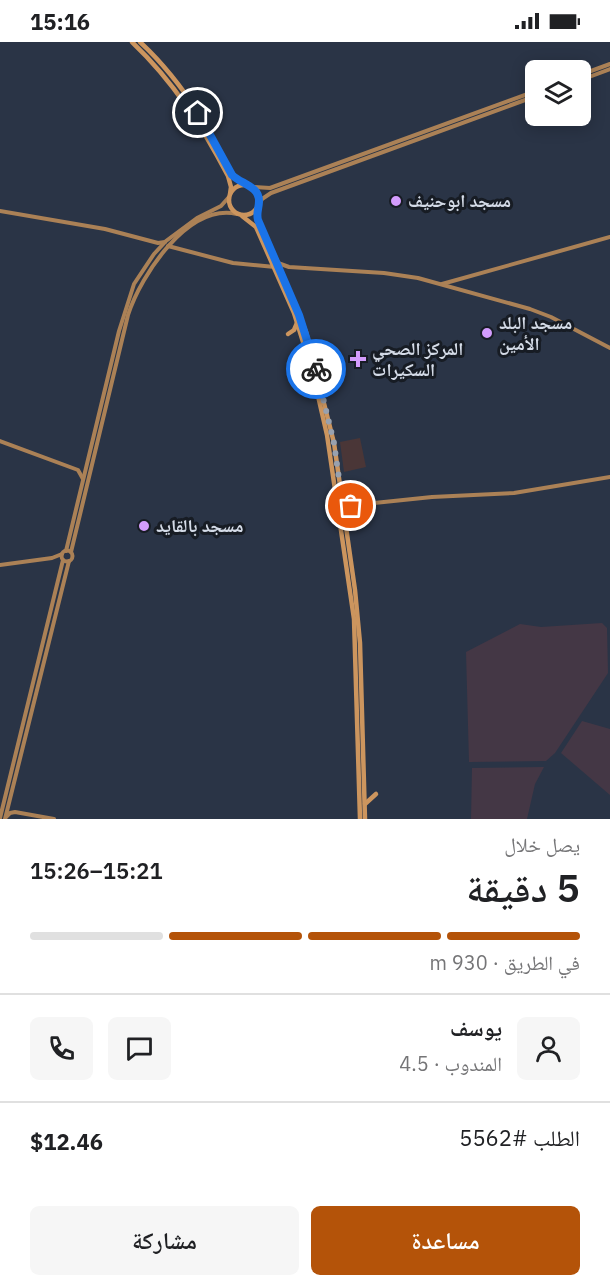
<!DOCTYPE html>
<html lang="ar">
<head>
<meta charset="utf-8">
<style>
  :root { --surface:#fff; --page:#f6f6f6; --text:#202124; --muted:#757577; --line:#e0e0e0; --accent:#b45309 }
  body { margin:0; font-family:"IBM Plex Sans","Noto Naskh Arabic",sans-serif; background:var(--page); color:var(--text); direction:rtl; height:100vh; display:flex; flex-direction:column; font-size:22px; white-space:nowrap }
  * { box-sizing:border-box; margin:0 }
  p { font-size:20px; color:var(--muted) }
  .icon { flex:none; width:33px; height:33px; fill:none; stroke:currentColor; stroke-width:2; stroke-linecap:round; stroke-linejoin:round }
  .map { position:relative; height:777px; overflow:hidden; direction:ltr }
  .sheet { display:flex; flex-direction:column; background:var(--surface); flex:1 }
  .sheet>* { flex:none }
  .controls { position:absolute; left:525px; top:18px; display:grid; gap:12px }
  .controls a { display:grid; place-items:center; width:66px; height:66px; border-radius:9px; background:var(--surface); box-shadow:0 3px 15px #0003; font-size:30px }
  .pin { position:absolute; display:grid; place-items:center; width:51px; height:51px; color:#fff; margin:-26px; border:3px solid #fff; border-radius:50%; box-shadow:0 2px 6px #0007 }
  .courier { position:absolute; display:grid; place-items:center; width:60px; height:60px; margin:-30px; border:4px solid #1a73e8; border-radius:50%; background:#fff; color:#222; box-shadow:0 2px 8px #0007 }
  .overview em { font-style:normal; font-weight:600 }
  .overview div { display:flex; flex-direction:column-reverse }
  .overview { display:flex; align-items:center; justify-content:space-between; height:102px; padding:0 30px }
  h1 { font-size:39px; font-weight:600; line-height:45px }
  .bar { display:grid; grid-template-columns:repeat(4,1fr); gap:9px 6px; align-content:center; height:72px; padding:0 30px }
  .bar i { height:8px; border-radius:4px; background:var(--line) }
  .bar .selected { background:var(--accent) }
  .bar p { grid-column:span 4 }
  .line { display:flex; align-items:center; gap:15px; padding:0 30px; border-top:2px solid var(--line) }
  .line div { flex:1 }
  .round { display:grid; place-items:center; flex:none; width:63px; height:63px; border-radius:9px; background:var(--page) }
  .action { display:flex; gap:12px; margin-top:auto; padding:12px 30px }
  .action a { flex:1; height:69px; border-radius:9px; background:var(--accent); color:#fff; font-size:24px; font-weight:600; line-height:69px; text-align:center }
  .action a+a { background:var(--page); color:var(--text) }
  .status { display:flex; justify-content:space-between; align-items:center; height:42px; padding:0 30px; background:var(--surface); direction:ltr }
  .status svg { height:16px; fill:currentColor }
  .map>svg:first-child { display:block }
  .industrial { fill:#443745 }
  .education { fill:#4a3637 }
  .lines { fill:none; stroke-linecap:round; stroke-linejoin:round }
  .secondary { stroke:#ab8156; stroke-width:4 }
  .primary { stroke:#cc955e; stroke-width:4.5 }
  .done { stroke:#98a1af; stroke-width:6; stroke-dasharray:0 10.8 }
  .route { stroke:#1a73e8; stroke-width:8 }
  .poi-dot { fill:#d39cfd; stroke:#171c24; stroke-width:2 }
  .labels { text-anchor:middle; stroke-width:6; stroke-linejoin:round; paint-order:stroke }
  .poi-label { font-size:18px; font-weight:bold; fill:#d4dbe7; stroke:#171c24; text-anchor:start }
</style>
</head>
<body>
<div class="status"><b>15:16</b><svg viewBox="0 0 49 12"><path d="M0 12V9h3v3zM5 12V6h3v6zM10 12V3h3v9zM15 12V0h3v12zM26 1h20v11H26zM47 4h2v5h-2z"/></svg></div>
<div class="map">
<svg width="610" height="777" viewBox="0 0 610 777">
  <rect width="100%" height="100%" fill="#2a3446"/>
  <g class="industrial">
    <path d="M602 581 607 586 608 631 555 711 546 719 469 720 466 610 520 582 541 585Z"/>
    <path d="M582 679 610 687V753L561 711Z"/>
    <path d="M544 725 535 742 527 777H471L472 726Z"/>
  </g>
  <path class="education" d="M360 396 366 425 344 430 340 400Z"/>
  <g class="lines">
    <g class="secondary">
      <path d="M582 37 580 33 610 22"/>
      <path d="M581 38 610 27"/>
      <path d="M252 145 270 146 536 49"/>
      <path d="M259 163 262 157 271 151 536 54"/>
      <path d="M0 169 105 187 158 201 165 200"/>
      <path d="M168 204 233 221 275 225"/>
      <path d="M278 221 289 225 384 231 418 236 530 267 551 275 610 306"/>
      <path d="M442 242 610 195"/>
      <path d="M0 399 78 428 83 437"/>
      <path d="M343 455 347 460 355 463 432 455 514 451 610 435"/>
      <circle cx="67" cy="514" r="5.5"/>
      <path d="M66 509 119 289 134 242 154 212 166 199 197 176 221 164 229 155"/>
      <path d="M71 510 128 273C141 233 188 161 237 172"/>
      <path d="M0 523 52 516 62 512"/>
      <path d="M6 775 10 771 15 770 54 777"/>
      <path d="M0 776 63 518"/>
      <path d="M5 777 69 519"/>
    </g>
    <g class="primary">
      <path d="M132 0C173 39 202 84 228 134L231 145 230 152"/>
      <path d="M140 0C163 21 183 47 200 73 213 95 224 131 246 143"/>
      <circle cx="244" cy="158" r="15"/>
      <path d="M257 166 258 178 278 221 306 290 334 401 355 548 360 601 365 777"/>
      <path d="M242 174 256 185 294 271 313 332 327 393 354 577 360 777"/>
      <path d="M288 292 294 288 297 281"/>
      <path d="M365 762 376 752"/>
    </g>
  </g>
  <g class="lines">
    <path class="done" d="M316 327 334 401 341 451 347 460 355 463 351 464"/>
    <path class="route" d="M198 71 232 133C241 142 259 144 259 159 259 166 256 171 258 178L299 273 316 327"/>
  </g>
  <g class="poi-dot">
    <circle cx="396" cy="159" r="6"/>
    <circle cx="487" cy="291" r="6"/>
    <path d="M355 308h6v6h6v6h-6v6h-6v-6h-6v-6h6z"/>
    <circle cx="144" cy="484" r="6"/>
  </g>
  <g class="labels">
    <g class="poi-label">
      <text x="408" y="165">مسجد ابوحنيف</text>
      <text x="499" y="287">مسجد البلد<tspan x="499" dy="21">الأمين</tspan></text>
      <text x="372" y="313">المركز الصحي<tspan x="372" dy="21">السكيرات</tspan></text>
      <text x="156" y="490">مسجد بالقايد</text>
    </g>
  </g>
</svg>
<div class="controls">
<a><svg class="icon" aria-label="layers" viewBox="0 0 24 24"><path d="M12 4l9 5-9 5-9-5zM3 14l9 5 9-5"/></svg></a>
</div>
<div class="pin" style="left:351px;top:464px;background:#ea580c"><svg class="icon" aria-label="bag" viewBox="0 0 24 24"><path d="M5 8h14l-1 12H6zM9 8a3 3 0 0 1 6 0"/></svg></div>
<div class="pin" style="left:198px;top:71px;background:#1f2937"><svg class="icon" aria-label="home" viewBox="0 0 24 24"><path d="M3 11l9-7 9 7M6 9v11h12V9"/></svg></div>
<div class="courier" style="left:316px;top:327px"><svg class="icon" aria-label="bike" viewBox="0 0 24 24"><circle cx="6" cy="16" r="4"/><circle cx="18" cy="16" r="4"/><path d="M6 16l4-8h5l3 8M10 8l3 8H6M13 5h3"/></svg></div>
</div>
<section class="sheet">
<div class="overview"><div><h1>5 دقيقة</h1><p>يصل خلال</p></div><em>15:21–15:26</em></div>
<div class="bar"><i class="selected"></i><i class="selected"></i><i class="selected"></i><i></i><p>في الطريق · 930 m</p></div>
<div class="line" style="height:108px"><a class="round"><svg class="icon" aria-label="person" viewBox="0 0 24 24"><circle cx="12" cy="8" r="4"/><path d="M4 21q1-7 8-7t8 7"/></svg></a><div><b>يوسف</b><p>المندوب · 4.5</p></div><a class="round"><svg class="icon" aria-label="chat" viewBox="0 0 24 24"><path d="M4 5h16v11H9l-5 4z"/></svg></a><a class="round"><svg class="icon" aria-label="phone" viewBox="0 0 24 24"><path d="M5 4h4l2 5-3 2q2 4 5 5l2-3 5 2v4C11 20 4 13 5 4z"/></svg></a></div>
<div class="line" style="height:78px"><div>الطلب #5562</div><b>$12.46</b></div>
<div class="action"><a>مساعدة</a><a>مشاركة</a></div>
</section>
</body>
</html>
